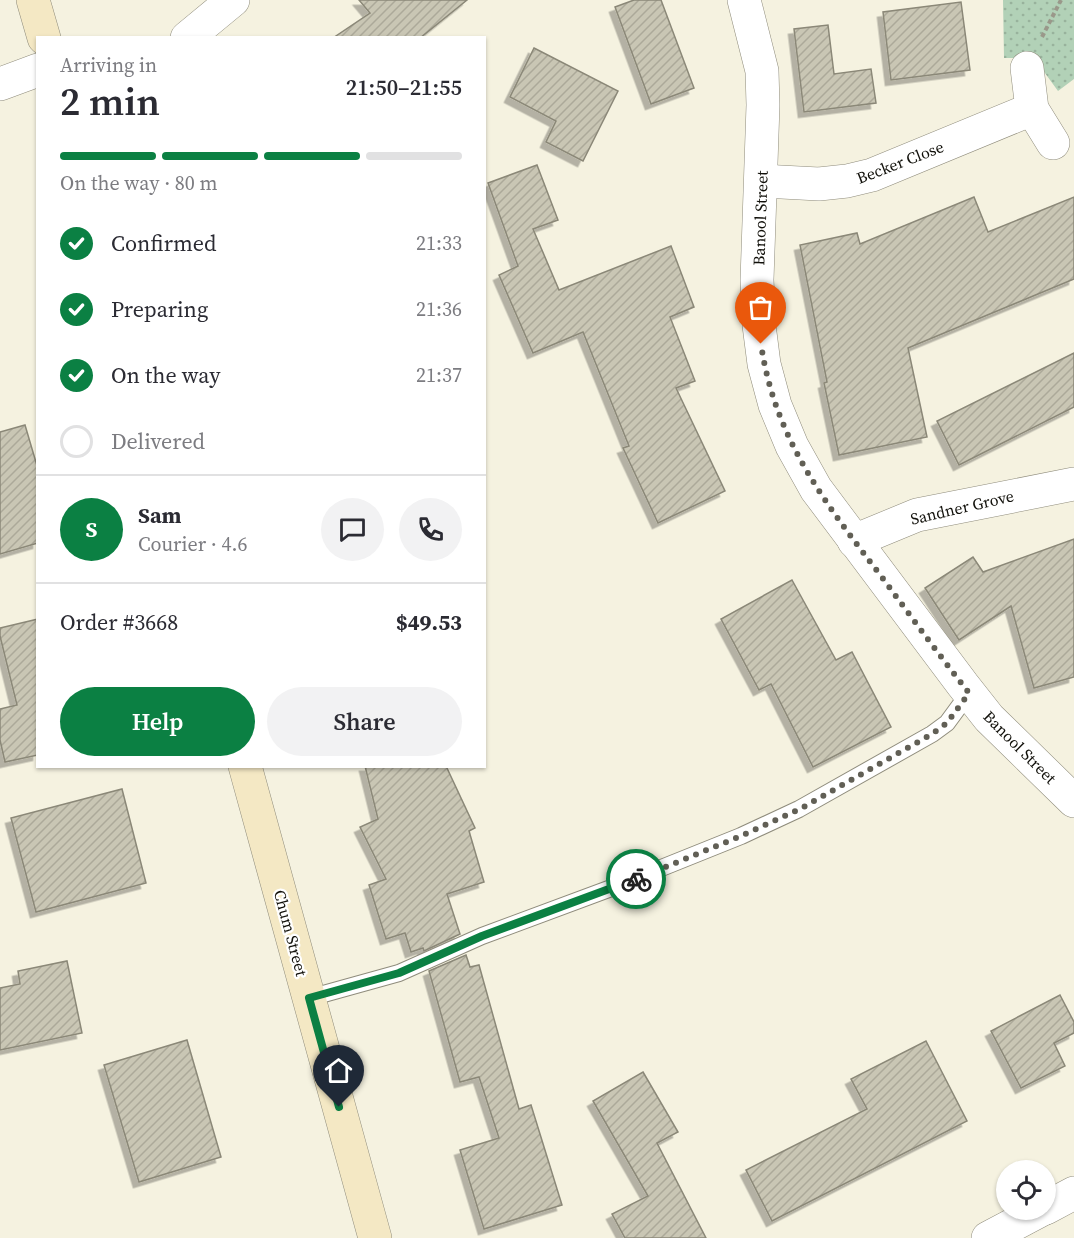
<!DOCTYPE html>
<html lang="en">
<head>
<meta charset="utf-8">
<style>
  :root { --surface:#fff; --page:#f2f2f3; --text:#2b2b33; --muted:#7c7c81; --line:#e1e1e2; --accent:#0b8043 }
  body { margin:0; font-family:"Source Serif 4",serif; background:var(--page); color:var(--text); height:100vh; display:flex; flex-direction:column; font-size:22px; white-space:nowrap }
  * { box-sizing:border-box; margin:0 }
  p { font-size:20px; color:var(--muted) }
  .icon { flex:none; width:33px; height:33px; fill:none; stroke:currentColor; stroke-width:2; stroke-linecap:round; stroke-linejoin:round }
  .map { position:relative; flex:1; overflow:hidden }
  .details { position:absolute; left:36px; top:36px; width:450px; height:732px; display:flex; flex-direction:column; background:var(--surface); border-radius:0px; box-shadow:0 2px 4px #0004 }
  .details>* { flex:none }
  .buttons { position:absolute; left:996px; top:1160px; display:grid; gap:12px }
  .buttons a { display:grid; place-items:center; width:60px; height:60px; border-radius:50%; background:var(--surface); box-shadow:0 2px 4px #0004; font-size:30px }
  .pin { position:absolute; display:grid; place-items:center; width:51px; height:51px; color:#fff; margin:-62px -26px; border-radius:50% 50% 50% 0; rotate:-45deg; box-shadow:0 0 6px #0007 }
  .pin .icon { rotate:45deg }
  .courier { position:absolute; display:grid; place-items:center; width:60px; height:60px; margin:-30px; border:4px solid #0b8043; border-radius:50%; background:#fff; color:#222; box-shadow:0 2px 8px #0007 }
  .head em { font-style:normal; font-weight:600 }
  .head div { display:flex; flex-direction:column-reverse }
  .head { display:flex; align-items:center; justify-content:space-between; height:102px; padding:0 24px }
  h1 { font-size:39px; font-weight:600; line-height:45px }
  .bar { display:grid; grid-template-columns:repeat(4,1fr); gap:9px 6px; align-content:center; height:72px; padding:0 24px }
  .bar i { height:8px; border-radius:4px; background:var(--line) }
  .bar .current { background:var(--accent) }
  .bar p { grid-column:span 4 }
  .line { display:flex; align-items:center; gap:15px; padding:0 24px; border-top:2px solid var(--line) }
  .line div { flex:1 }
  .round { display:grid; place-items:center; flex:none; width:63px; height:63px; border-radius:32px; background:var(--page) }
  ol { padding:0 24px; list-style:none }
  li { display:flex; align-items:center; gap:18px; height:66px }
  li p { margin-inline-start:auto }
  li .icon { padding:6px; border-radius:50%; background:var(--accent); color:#fff; stroke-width:4 }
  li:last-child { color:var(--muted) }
  li i { width:33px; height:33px; border:3px solid var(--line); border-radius:50% }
  .cta { display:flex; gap:12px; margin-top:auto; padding:12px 24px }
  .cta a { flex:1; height:69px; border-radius:36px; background:var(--accent); color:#fff; font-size:24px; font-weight:600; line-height:69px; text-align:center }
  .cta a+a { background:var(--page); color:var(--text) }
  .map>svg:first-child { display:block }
  .grass { fill:url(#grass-dots) }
  .building { fill:url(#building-hatch); stroke:#8b8878; stroke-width:1.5; filter:url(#shadow) }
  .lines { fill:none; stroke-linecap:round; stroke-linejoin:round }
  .lane-casing { stroke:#8f8c7c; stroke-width:18 }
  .street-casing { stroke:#8f8c7c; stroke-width:34 }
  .secondary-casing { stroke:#8f8c7c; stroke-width:34 }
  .path { stroke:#9a988a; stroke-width:4; stroke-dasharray:4.5 3; stroke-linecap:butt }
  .lane { stroke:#fff; stroke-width:16 }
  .street { stroke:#fff; stroke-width:33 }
  .secondary { stroke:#f4e8c4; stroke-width:33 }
  .done { stroke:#615f55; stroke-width:6; stroke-dasharray:0 10.8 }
  .route { stroke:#0b8043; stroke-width:8 }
  .labels { text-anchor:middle; stroke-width:4.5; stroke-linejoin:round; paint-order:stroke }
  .street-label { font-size:16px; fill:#11100a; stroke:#fff }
</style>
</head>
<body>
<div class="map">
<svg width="1074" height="1238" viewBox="0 0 1074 1238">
  <defs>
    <pattern id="grass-dots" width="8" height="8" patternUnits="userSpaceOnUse" patternTransform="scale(1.5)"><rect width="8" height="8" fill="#b2d1b7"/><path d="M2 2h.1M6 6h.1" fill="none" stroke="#98b29c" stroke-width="1.8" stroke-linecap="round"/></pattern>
    <pattern id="building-hatch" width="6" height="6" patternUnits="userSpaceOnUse" patternTransform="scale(1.5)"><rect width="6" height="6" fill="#c9c6b4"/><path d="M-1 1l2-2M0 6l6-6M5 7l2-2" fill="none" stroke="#aca999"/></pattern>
    <filter id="shadow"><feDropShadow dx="-5.5" dy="5.5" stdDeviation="0" flood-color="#0004"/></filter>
  </defs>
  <rect width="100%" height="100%" fill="#f5f2e0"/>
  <path class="grass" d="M1003 0H1074V79L1058 91 1034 58H1004Z"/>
  <g class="building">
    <path d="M359 0H467L420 38H333L370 13Z"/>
    <path d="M634 0H661L694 88 651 104 615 7Z"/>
    <path d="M961 2 970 70 891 80 883 12Z"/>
    <path d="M828 25 834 74 871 69 876 103 804 112 794 29Z"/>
    <path d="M534 48 618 91 583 161 546 142 556 121 510 97Z"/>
    <path d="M537 165 558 220 533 229 559 290 671 246 694 307 670 317 695 381 676 388 725 491 658 523 623 448 629 446 583 332 533 353 499 275 518 266 488 183Z"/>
    <path d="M974 197 988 232 1074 197V279L908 348 927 437 839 455 824 383 827 382 800 245 857 233 860 244Z"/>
    <path d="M1074 353V407L959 465 937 421Z"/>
    <path d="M25 425 38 469V543L0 554V432Z"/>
    <path d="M1074 539V677L1034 688 1011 606 959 640 925 588 973 557 983 572Z"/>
    <path d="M792 580 836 660 852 652 891 727 813 767 771 684 759 690 721 619Z"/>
    <path d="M38 619V755L5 762 0 740V709L17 705 0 636V628Z"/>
    <path d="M365 766H446L475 828 469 831 484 882 447 894 460 934 424 951 423 948 411 952 405 933 386 939 369 885 386 879 360 827 378 819Z"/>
    <path d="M122 789 146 883 36 912 11 818Z"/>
    <path d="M466 955 470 967 479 965 519 1109 531 1105 562 1205 484 1229 460 1150 499 1138 479 1077 460 1082 429 971Z"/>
    <path d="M67 961 82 1033 0 1050V988L20 984 18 971Z"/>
    <path d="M1060 995 1074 1022V1033L1054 1043 1065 1066 1021 1088 991 1031Z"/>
    <path d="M187 1040 221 1157 139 1182 104 1065Z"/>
    <path d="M926 1041 967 1121 772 1221 746 1170 867 1109 851 1079Z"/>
    <path d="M643 1072 678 1132 657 1143 706 1238H625L612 1214 648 1196 593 1101Z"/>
  </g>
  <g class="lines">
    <defs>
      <path id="lane" d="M309 998 399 973 482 936 614 887 741 836 799 809 932 734 947 723 969 693"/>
      <g id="street">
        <path d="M744 0 762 71 763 105 757 280 759 325 764 364 775 405 792 446 816 489 963 685 989 718 1074 801"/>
        <path d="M187 38 233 0"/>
        <path d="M1027 68 1032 109 1053 143"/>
        <path d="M0 84 38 70"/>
        <path d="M761 181 819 184 847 181 872 175 1032 109"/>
        <path d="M854 541 917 515 1074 484"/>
        <path d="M1046 1208 1074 1193"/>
        <path d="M988 1238 1043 1209"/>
      </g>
      <g id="secondary">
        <path d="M33 0 44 38"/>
        <path d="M245 766 375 1238"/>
      </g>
    </defs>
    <use href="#lane" class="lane-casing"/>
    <use href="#street" class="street-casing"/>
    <use href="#secondary" class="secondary-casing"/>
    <path class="path" d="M1042 37 1061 0"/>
    <use href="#lane" class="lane"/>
    <use href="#street" class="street"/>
    <use href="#secondary" class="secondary"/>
  </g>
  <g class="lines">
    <path class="done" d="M636 879 741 836 800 809 932 734 947 723 969 693C940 656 912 618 884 580 827 505 775 441 761 344"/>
    <path class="route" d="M339 1107 309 998 399 973 482 936 636 879"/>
  </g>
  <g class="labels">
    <g class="street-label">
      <text transform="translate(900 162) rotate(-21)" y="6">Becker Close</text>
      <text transform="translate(760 218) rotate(-88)" y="6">Banool Street</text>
      <text transform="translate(962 507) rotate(-13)" y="6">Sandner Grove</text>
      <text transform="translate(1020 747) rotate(45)" y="6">Banool Street</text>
      <text transform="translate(291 933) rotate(75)" y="6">Chum Street</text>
    </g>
  </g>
</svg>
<div class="buttons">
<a><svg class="icon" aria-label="locate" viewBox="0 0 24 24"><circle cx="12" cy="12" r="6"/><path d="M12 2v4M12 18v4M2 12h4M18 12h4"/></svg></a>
</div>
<div class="pin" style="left:761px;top:344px;background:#ea580c"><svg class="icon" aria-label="bag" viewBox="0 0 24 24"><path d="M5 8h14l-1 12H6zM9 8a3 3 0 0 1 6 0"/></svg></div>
<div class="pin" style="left:339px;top:1107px;background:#1f2937"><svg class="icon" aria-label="home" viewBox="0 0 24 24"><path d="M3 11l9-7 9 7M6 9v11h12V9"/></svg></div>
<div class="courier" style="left:636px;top:879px"><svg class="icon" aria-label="bike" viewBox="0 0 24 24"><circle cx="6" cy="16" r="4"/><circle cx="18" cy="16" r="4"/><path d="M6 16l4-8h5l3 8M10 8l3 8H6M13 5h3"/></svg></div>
<section class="details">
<div class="head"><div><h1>2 min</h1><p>Arriving in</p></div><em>21:50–21:55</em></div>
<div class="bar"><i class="current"></i><i class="current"></i><i class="current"></i><i></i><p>On the way · 80 m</p></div>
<ol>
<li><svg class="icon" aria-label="check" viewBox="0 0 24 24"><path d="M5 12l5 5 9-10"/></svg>Confirmed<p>21:33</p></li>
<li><svg class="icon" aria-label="check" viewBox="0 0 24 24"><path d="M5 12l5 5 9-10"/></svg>Preparing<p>21:36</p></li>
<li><svg class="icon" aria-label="check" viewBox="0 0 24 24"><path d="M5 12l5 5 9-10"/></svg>On the way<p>21:37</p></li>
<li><i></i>Delivered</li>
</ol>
<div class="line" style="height:108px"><b class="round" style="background:var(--accent);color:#fff">S</b><div><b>Sam</b><p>Courier · 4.6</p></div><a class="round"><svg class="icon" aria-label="chat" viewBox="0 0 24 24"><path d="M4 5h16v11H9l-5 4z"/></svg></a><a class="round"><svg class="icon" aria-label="phone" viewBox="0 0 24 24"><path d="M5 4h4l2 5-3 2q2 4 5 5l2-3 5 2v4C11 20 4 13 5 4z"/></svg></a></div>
<div class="line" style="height:78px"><div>Order #3668</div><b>$49.53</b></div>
<div class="cta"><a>Help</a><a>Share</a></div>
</section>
</div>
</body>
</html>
